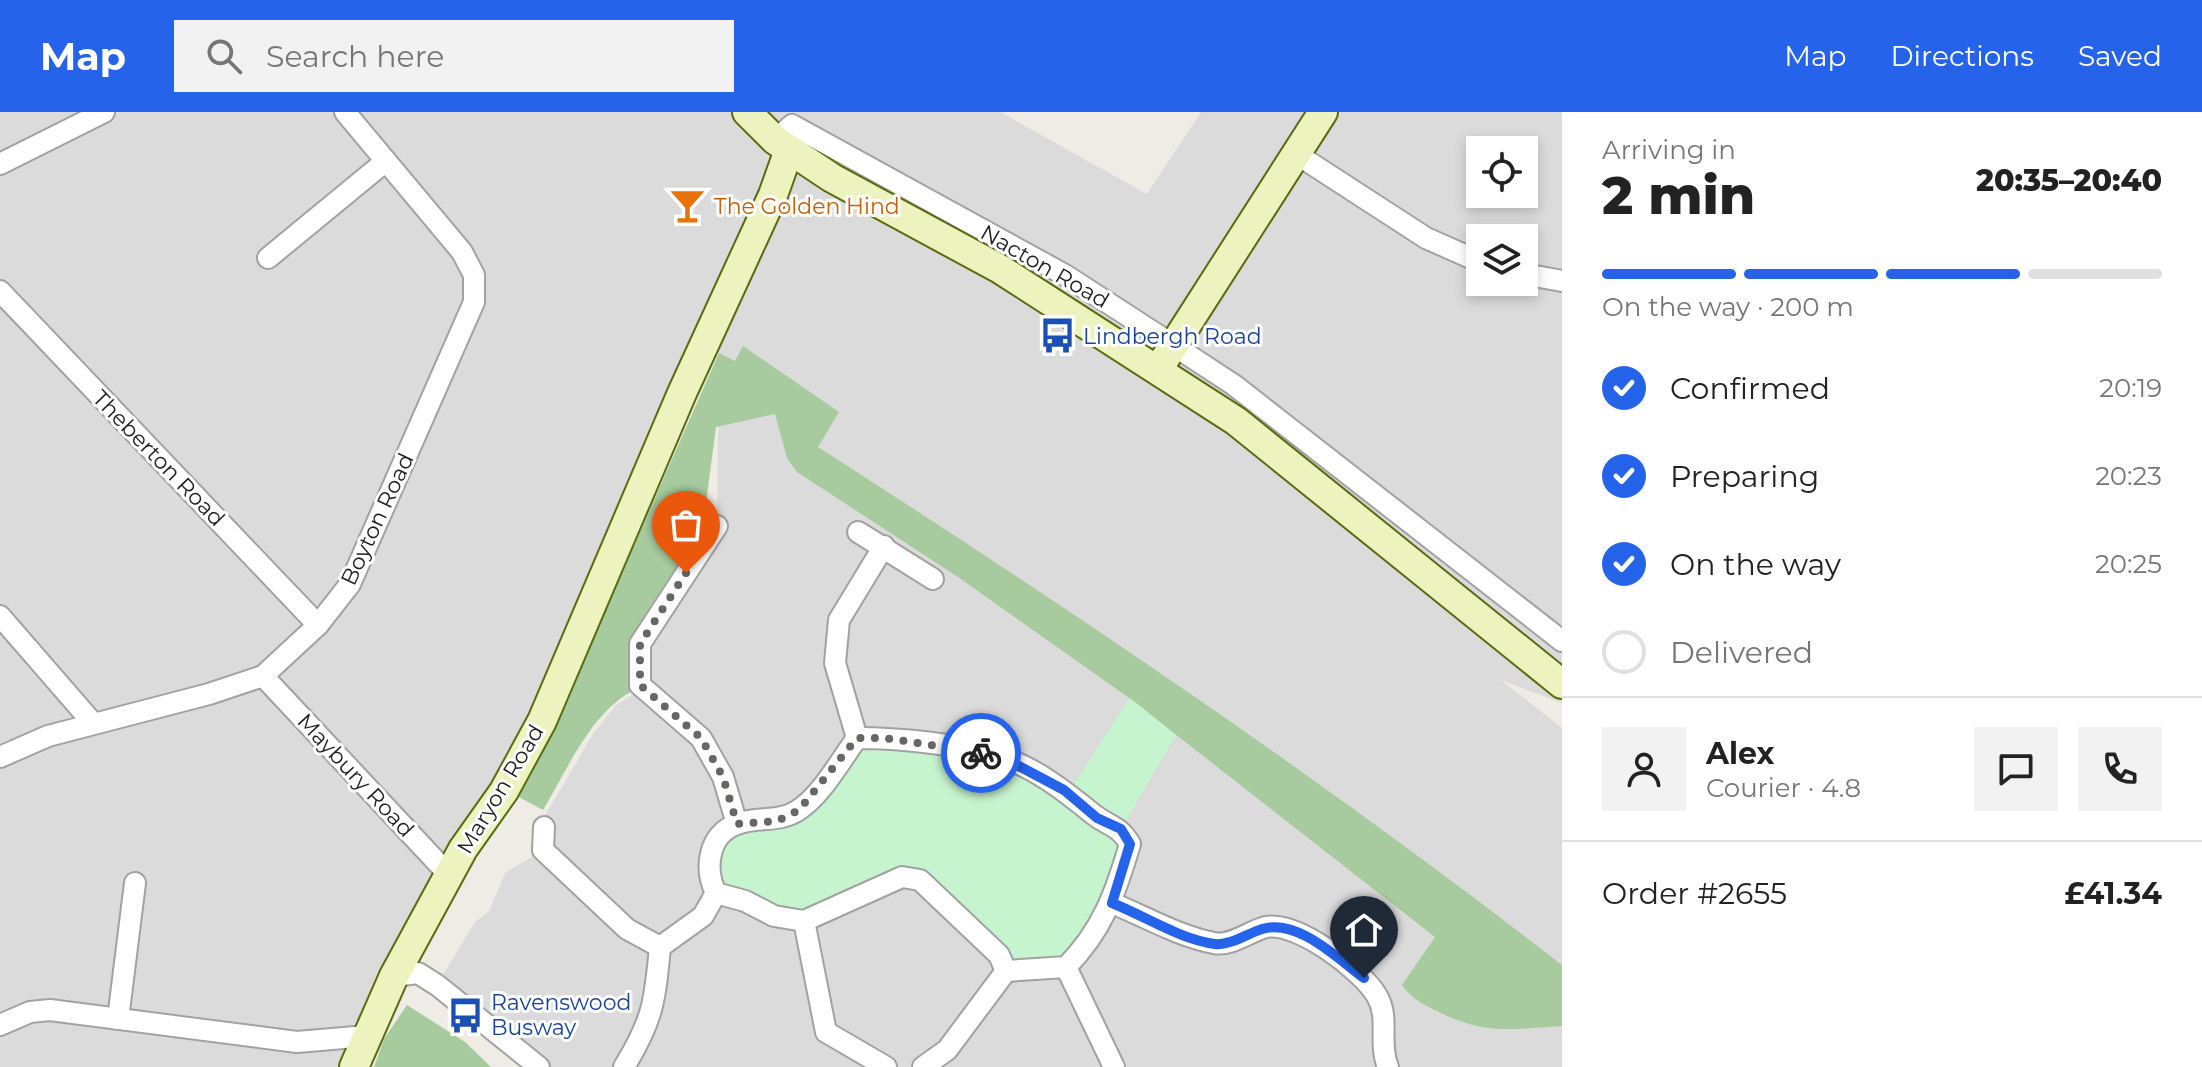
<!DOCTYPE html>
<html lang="en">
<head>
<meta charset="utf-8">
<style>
  :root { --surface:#fff; --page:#f2f2f2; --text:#222; --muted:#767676; --line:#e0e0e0; --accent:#2563eb }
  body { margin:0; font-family:Montserrat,sans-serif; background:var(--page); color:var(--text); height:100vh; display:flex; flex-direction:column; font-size:30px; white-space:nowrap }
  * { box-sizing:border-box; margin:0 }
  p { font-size:26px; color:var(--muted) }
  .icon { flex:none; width:44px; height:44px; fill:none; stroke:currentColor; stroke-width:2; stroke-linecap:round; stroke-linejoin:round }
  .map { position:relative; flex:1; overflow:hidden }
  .side { display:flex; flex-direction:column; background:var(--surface); width:640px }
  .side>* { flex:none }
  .buttons { position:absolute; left:1466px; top:24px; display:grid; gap:16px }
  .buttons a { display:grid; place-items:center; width:72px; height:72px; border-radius:0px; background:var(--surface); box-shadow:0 4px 12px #0003; font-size:40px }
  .pin { position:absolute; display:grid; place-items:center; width:68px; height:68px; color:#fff; margin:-82px -34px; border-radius:50% 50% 50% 0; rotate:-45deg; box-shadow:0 0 8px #0007 }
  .pin .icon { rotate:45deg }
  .courier { position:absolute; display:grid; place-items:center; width:80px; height:80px; margin:-40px; border:6px solid #2563eb; border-radius:50%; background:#fff; color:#222; box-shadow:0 2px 10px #0007 }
  .summary em { font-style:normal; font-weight:800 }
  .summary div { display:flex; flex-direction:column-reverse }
  .summary { display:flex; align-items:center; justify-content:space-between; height:136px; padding:0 40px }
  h1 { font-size:52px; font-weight:800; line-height:60px }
  .bar { display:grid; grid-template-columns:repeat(4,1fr); gap:12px 8px; align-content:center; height:96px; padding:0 40px }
  .bar i { height:10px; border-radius:6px; background:var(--line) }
  .bar .selected { background:var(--accent) }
  .bar p { grid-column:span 4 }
  .line { display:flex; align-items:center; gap:20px; padding:0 40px; border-top:2px solid var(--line) }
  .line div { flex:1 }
  .round { display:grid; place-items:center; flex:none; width:84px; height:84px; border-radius:0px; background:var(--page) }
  ol { padding:0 40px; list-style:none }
  li { display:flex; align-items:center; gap:24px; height:88px }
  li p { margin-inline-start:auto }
  li .icon { padding:8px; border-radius:50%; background:var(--accent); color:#fff; stroke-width:4 }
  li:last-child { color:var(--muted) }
  li i { width:44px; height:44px; border:4px solid var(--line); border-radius:50% }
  header { display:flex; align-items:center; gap:48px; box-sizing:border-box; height:112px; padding:0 40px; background:var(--accent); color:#fff }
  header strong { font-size:38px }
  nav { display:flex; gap:44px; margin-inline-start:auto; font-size:28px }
  .search { width:560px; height:72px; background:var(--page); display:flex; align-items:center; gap:20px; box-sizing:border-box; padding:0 28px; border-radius:0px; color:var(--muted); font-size:30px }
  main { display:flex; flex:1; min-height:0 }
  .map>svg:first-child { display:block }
  .residential { fill:#dcdbdb; fill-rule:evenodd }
  .forest { fill:#a7ca9e }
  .park { fill:#c6f4ce }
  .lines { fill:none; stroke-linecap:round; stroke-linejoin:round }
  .street-casing { stroke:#a2a2a2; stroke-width:24 }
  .secondary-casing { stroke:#596b0f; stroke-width:32 }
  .street { stroke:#fff; stroke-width:20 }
  .secondary { stroke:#ecf3be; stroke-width:28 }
  .done { stroke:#676664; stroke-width:8; stroke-dasharray:0 14.4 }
  .route { stroke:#2563eb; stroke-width:10 }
  .labels { text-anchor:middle; stroke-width:6; stroke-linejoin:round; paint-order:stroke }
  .food-label { font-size:22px; fill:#c56008; stroke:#fff; text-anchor:start }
  .street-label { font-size:22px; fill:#1e1e1e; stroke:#fff }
  .transit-label { font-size:22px; fill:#164399; stroke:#fff; text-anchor:start }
</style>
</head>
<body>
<header>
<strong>Map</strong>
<div class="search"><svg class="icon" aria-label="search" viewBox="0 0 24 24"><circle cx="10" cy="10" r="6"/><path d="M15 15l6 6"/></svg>Search here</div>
<nav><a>Map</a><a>Directions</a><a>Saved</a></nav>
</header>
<main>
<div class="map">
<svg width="1562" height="955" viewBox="0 0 1562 955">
  <rect width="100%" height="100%" fill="#eeece5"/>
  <path class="residential" d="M0 0H1000L1147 82 1201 0H1562V591L1501 568 1562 616V955H539L437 873 475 810 489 799 505 761 543 738 546 702 593 622 615 594 635 581 640 532 717 414 719 241 692 221 493 684 354 955H0ZM1480 38H1524V82H1480ZM1480 126H1524V170H1480Z"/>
  <g class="forest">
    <path d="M743 234 839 300 818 335C1073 499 1323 667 1562 853V914C1514 917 1486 923 1441 901 1424 893 1413 888 1402 873L1435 825 1129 586 961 467 797 360 787 346 775 302 716 315 704 406 706 410 646 501 635 529 634 578C590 601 568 657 543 698L519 685 568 589 590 533 719 241 735 249Z"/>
    <path d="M407 893 465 930 491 955H374L384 927Z"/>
  </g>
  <path class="park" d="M1130 586 1176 623 1121 717 1130 732 1066 855 1017 860 920 768 804 809 716 781 723 722 777 709 857 626 1000 644 1064 678 1075 670Z"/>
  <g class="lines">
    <defs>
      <g id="street">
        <path d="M775 28 792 13 1065 163 1173 233 1234 273 1562 529"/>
        <path d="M1298 43 1426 126 1480 150"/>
        <path d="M0 52 104 0"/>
        <path d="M268 146 386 49"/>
        <path d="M1524 162 1562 169"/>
        <path d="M0 179 318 513"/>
        <path d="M717 414 640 532V573L701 626 723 665 737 712"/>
        <path d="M858 420 933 467"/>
        <path d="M0 504 92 610"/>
        <path d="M263 564 449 763"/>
        <path d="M857 626C900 626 957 632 998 644 1033 654 1066 680 1093 702 1109 715 1118 712 1130 732 1116 780 1102 819 1066 855L1006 859 999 843 920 768 902 765 804 809 774 804 745 789 716 781C704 757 708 722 737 712 758 704 777 711 797 699 822 683 840 649 857 626Z"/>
        <path d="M857 626 835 551 839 508 884 434"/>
        <path d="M0 645 48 624 209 582 263 564 318 513 350 472 474 190V163L462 140 345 0"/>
        <path d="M544 715 543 738 627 817 660 835"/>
        <path d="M1112 791C1146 805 1178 824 1214 831 1230 835 1250 819 1266 815 1297 809 1362 858 1377 884 1390 906 1378 931 1388 955"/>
        <path d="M804 809 826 920 886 955"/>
        <path d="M1066 855 1114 955"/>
        <path d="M394 864 418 861 437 873 539 955"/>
        <path d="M118 907 135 771"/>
        <path d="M0 913 30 900 50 898 297 930 367 924"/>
        <path d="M624 955C653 908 655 889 660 835L703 804 716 781"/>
        <path d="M923 955 947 938 1006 859"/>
      </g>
      <g id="secondary">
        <path d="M747 0 775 28 832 66 1000 157 1236 309 1562 572"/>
        <path d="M1159 256 1323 0"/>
        <path d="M354 955 394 864 463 737 504 679 542 609 682 281 773 83 789 38"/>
      </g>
    </defs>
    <use href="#street" class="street-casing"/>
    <use href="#secondary" class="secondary-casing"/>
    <use href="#street" class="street"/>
    <use href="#secondary" class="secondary"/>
  </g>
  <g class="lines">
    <path class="done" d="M686 461 640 532V573L701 626 723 665 737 712 777 709 799 698 857 626H885L981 641"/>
    <path class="route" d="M981 641 1000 644 1064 678 1097 706 1121 717 1130 732 1112 791C1145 804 1179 827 1215 832 1229 834 1249 821 1262 817 1298 806 1338 847 1364 866"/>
  </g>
  <defs>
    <symbol id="bar-bare" viewBox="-9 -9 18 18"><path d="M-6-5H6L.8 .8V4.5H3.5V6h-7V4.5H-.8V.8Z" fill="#e8710a" stroke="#fff" stroke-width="2.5" paint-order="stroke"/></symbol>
    <symbol id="bus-bare" viewBox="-9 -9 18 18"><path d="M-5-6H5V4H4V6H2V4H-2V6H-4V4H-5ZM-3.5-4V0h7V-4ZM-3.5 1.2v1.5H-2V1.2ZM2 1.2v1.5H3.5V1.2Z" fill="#1a4fb4" stroke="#fff" stroke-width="2.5" paint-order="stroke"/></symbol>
  </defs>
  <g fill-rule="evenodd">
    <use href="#bar-bare" x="662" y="68" width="51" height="51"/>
    <use href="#bus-bare" x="1032" y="198" width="51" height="51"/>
    <use href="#bus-bare" x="440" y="878" width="51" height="51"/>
  </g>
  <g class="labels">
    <g class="food-label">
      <text x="714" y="102">The Golden Hind</text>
    </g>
    <g class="street-label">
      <text transform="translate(1045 154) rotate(30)" y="8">Nacton Road</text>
      <text transform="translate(159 346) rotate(46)" y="8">Theberton Road</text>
      <text transform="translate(377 407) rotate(-65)" y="8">Boyton Road</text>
      <text transform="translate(356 663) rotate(47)" y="8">Maybury Road</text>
      <text transform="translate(500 677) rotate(-59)" y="8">Maryon Road</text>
    </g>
    <g class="transit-label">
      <text x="1083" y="232">Lindbergh Road</text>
      <text x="491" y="898">Ravenswood<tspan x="491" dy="25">Busway</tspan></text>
    </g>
  </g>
</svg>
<div class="buttons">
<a><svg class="icon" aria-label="locate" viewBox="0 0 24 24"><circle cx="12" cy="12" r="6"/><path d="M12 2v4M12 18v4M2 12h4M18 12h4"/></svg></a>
<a><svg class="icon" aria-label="layers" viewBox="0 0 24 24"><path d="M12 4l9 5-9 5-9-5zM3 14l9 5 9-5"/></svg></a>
</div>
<div class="pin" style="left:686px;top:461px;background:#ea580c"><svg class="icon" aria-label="bag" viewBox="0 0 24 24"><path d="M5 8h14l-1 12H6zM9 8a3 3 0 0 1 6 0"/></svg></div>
<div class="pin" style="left:1364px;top:866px;background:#1f2937"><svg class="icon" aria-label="home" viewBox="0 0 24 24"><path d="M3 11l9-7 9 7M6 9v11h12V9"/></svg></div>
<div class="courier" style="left:981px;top:641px"><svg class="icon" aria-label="bike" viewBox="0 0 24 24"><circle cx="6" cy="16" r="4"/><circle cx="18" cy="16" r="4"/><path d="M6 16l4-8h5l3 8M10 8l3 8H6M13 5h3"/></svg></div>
</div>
<section class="side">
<div class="summary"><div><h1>2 min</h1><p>Arriving in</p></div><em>20:35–20:40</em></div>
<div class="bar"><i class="selected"></i><i class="selected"></i><i class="selected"></i><i></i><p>On the way · 200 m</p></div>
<ol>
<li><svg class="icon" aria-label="check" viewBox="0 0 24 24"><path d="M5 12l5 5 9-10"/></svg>Confirmed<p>20:19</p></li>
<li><svg class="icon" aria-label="check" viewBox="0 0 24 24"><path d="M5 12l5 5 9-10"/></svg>Preparing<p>20:23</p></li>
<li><svg class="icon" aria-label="check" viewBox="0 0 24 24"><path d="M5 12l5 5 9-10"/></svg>On the way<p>20:25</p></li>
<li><i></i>Delivered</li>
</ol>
<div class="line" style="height:144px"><a class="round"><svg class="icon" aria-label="person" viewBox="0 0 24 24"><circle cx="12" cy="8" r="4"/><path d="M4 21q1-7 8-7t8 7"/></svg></a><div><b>Alex</b><p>Courier · 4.8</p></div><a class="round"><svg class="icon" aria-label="chat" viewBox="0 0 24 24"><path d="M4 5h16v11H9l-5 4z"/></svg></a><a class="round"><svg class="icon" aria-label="phone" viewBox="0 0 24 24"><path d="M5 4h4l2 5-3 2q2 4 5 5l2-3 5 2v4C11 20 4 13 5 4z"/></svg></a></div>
<div class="line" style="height:104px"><div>Order #2655</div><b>£41.34</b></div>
</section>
</main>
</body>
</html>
